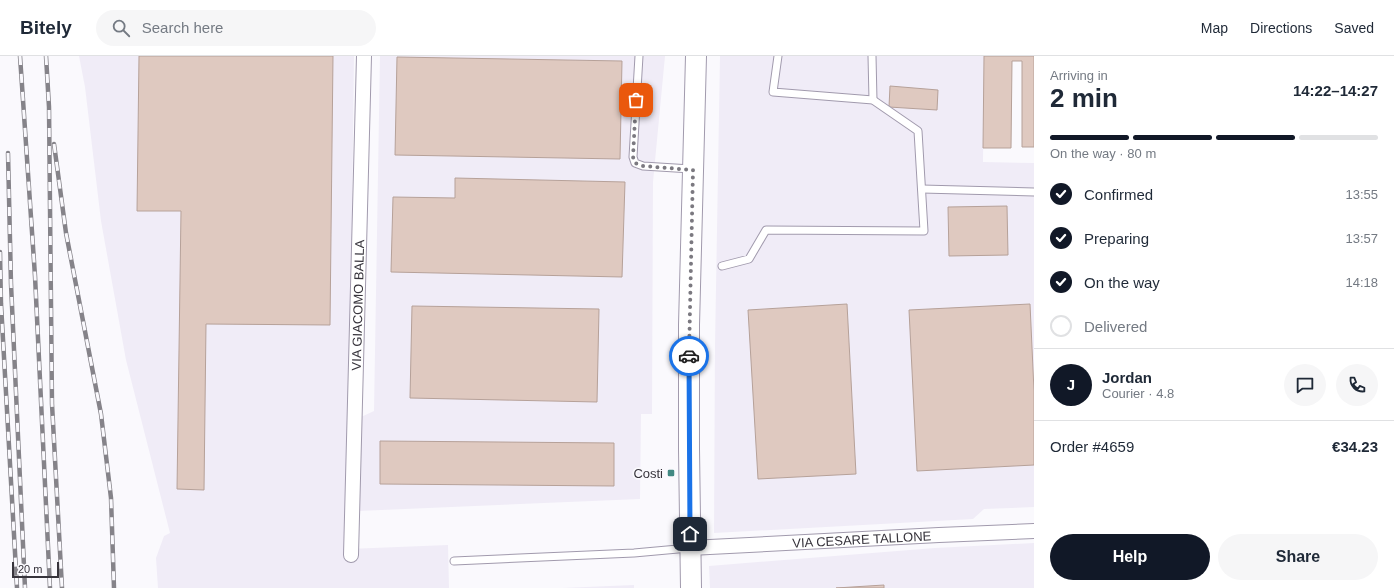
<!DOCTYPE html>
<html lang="en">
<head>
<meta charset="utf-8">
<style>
  :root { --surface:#fff; --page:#f6f6f7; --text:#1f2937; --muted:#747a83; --line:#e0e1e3; --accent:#111827 }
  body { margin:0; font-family:Helvetica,sans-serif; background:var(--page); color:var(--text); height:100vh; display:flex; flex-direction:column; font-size:15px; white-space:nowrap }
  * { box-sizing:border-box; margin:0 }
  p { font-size:13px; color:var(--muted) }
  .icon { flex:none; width:22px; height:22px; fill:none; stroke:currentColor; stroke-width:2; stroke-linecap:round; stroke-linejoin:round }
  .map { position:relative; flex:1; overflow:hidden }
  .details { display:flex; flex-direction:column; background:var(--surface); width:360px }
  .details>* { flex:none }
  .scale { position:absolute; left:12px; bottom:10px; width:47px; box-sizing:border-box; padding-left:4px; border:2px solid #37343c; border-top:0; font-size:11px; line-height:14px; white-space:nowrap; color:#37343c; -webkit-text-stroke:3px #faf9fd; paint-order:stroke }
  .pin { position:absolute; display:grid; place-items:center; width:34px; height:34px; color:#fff; margin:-17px; border-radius:8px; box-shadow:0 2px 6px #0006 }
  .courier { position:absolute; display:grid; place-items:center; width:40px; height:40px; margin:-20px; border:3px solid #1a73e8; border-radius:50%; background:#fff; color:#222; box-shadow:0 1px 5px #0007 }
  .summary em { font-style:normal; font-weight:600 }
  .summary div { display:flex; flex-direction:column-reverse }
  .summary { display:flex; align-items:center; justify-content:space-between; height:68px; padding:0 16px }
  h1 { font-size:26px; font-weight:600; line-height:30px }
  .bar { display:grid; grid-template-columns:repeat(4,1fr); gap:6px 4px; align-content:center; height:48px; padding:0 16px }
  .bar i { height:5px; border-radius:3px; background:var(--line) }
  .bar .on { background:var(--accent) }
  .bar p { grid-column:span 4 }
  .line { display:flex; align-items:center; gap:10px; padding:0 16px; border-top:1px solid var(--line) }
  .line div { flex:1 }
  .round { display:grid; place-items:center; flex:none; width:42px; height:42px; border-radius:21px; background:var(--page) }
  ol { padding:0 16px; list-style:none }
  li { display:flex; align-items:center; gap:12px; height:44px }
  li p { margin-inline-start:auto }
  li .icon { padding:4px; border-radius:50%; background:var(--accent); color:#fff; stroke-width:4 }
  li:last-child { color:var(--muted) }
  li i { width:22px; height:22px; border:2px solid var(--line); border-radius:50% }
  .primary-button { display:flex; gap:8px; margin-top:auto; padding:8px 16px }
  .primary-button a { flex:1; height:46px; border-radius:24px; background:var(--accent); color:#fff; font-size:16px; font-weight:600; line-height:46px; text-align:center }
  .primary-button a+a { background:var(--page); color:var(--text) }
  header { display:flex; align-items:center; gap:24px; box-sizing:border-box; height:56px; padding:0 20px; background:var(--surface); border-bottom:1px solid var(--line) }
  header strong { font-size:19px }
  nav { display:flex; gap:22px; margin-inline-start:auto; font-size:14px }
  .search { width:280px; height:36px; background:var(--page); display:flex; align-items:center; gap:10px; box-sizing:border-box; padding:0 14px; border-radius:22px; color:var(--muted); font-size:15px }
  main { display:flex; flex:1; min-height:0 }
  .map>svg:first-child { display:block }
  .built { fill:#f0ecf7 }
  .building { fill:#dfc9c0; stroke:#b6a199 }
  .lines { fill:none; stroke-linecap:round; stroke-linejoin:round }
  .lane-casing { stroke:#a19aad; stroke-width:9 }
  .street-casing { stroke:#a19aad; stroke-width:16 }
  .secondary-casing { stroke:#a19aad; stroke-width:22 }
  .lane { stroke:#fff; stroke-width:7 }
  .street { stroke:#fff; stroke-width:14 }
  .secondary { stroke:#fff; stroke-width:20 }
  .rail-casing { stroke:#858389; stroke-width:4.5 }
  .rail { stroke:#faf9fd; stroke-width:3; stroke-dasharray:9; stroke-linecap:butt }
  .done { stroke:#7b7980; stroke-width:4; stroke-dasharray:0 7.2 }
  .route { stroke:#1a73e8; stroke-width:5 }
  .poi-dot { fill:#428983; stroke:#faf9fd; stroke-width:1.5 }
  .labels { text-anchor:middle; stroke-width:3.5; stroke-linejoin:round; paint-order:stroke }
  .street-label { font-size:13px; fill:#37343c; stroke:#faf9fd }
  .poi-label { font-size:13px; fill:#37343c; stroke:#faf9fd; text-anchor:end }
</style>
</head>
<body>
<header>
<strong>Bitely</strong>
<div class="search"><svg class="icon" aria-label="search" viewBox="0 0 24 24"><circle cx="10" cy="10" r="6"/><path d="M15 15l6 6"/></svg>Search here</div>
<nav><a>Map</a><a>Directions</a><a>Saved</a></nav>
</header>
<main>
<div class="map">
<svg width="1034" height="532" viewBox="0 0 1034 532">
  <rect width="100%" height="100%" fill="#faf9fd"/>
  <g class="built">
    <path d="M79 0H354L348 493 448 489 449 532H158L156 502 164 480 170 477 126 304 101 165 85 31Z"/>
    <path d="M380 0H665L653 126 652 358H641L640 443 358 455 361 361 374 355Z"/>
    <path d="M720 0H984L983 106 1034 107V451L984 453 973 463 714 477 715 290Z"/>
    <path d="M1034 487V532H710L709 510 935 492Z"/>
    <path d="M634 529V532H562Z"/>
  </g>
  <g class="building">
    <path d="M139 0H333L330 269 206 268 204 434 177 433 181 155H137Z"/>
    <path d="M984 0H1034V91H1022V5H1012L1011 92H983Z"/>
    <path d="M397 1 622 5 620 103 395 99Z"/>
    <path d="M890 30 938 34 937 54 889 51Z"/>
    <path d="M455 122 625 126 622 221 391 216 393 141 455 142Z"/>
    <path d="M1007 150 1008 199 949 200 948 151Z"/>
    <path d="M847 248 856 418 758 423 748 254Z"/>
    <path d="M1030 248 1034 335V409L917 415 909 254Z"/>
    <path d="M412 250 599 253 597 346 410 342Z"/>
    <path d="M380 385 614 387V430L380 428Z"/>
    <path d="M884 529V532H836Z"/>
  </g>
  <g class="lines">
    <defs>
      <g id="lane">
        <path d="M639 0 633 101 635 107 643 110 691 113"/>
        <path d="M872 0 873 44"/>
        <path d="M922 133 1034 136"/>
        <path d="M722 210 749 203 766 174 924 175 918 75 873 44 773 36 778 0"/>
        <path d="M454 505 634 497 689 492"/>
      </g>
      <g id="street">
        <path id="s1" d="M690 492 939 479 1034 475"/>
        <path id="s2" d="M351 499 364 0"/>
      </g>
      <path id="secondary" d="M691 532 689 393V269L696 0"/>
    </defs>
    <use href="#lane" class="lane-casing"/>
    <use href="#street" class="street-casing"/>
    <use href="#secondary" class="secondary-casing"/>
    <use href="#lane" class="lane"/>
    <use href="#street" class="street"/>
    <use href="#secondary" class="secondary"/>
    <defs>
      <g id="rail">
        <path d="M20 0 35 220 50 532"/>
        <path d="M46 0 49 51 52 348 62 532"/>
        <path d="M54 88 66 177 101 358 111 442 114 532"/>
        <path d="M8 97 11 228 25 532"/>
        <path d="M0 196 1 248 17 532"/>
      </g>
    </defs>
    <use href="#rail" class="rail-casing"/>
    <use href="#rail" class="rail"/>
  </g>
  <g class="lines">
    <path class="done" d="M636 44 633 101 635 107 643 110 693 114 689 300"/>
    <path class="route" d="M689 300 690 478"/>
  </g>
  <rect class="poi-dot" x="667" y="413" width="8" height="8" rx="2"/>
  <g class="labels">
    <g class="street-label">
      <text dy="5" stroke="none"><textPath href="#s2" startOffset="250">VIA GIACOMO BALLA</textPath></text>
      <text dy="5" stroke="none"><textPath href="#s1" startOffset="172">VIA CESARE TALLONE</textPath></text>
    </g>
    <g class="poi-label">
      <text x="663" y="422">Costi</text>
    </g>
  </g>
</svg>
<div class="scale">20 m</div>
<div class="pin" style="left:636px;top:44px;background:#ea580c"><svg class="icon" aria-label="bag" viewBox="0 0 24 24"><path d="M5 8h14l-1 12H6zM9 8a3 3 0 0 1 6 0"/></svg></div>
<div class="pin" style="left:690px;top:478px;background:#1f2937"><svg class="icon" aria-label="home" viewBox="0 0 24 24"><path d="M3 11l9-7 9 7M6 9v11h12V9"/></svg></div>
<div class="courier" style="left:689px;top:300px"><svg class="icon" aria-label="car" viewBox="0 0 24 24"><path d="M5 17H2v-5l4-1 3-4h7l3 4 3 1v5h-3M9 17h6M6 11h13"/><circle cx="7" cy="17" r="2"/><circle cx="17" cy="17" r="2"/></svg></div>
</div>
<section class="details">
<div class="summary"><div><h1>2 min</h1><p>Arriving in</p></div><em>14:22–14:27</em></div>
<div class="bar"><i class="on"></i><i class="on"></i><i class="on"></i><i></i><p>On the way · 80 m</p></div>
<ol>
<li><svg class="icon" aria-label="check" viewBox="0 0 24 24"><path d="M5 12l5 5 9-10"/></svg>Confirmed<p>13:55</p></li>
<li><svg class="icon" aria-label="check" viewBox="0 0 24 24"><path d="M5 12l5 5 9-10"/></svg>Preparing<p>13:57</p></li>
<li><svg class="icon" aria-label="check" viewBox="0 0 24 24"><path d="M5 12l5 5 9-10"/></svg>On the way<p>14:18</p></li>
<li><i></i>Delivered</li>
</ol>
<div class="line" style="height:72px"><b class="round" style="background:var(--accent);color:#fff">J</b><div><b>Jordan</b><p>Courier · 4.8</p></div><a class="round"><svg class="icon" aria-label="chat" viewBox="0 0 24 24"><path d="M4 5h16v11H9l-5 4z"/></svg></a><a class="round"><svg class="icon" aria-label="phone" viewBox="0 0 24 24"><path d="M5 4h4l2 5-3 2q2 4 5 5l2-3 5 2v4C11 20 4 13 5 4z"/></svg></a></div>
<div class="line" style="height:52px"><div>Order #4659</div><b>€34.23</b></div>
<div class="primary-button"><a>Help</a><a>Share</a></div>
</section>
</main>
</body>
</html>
